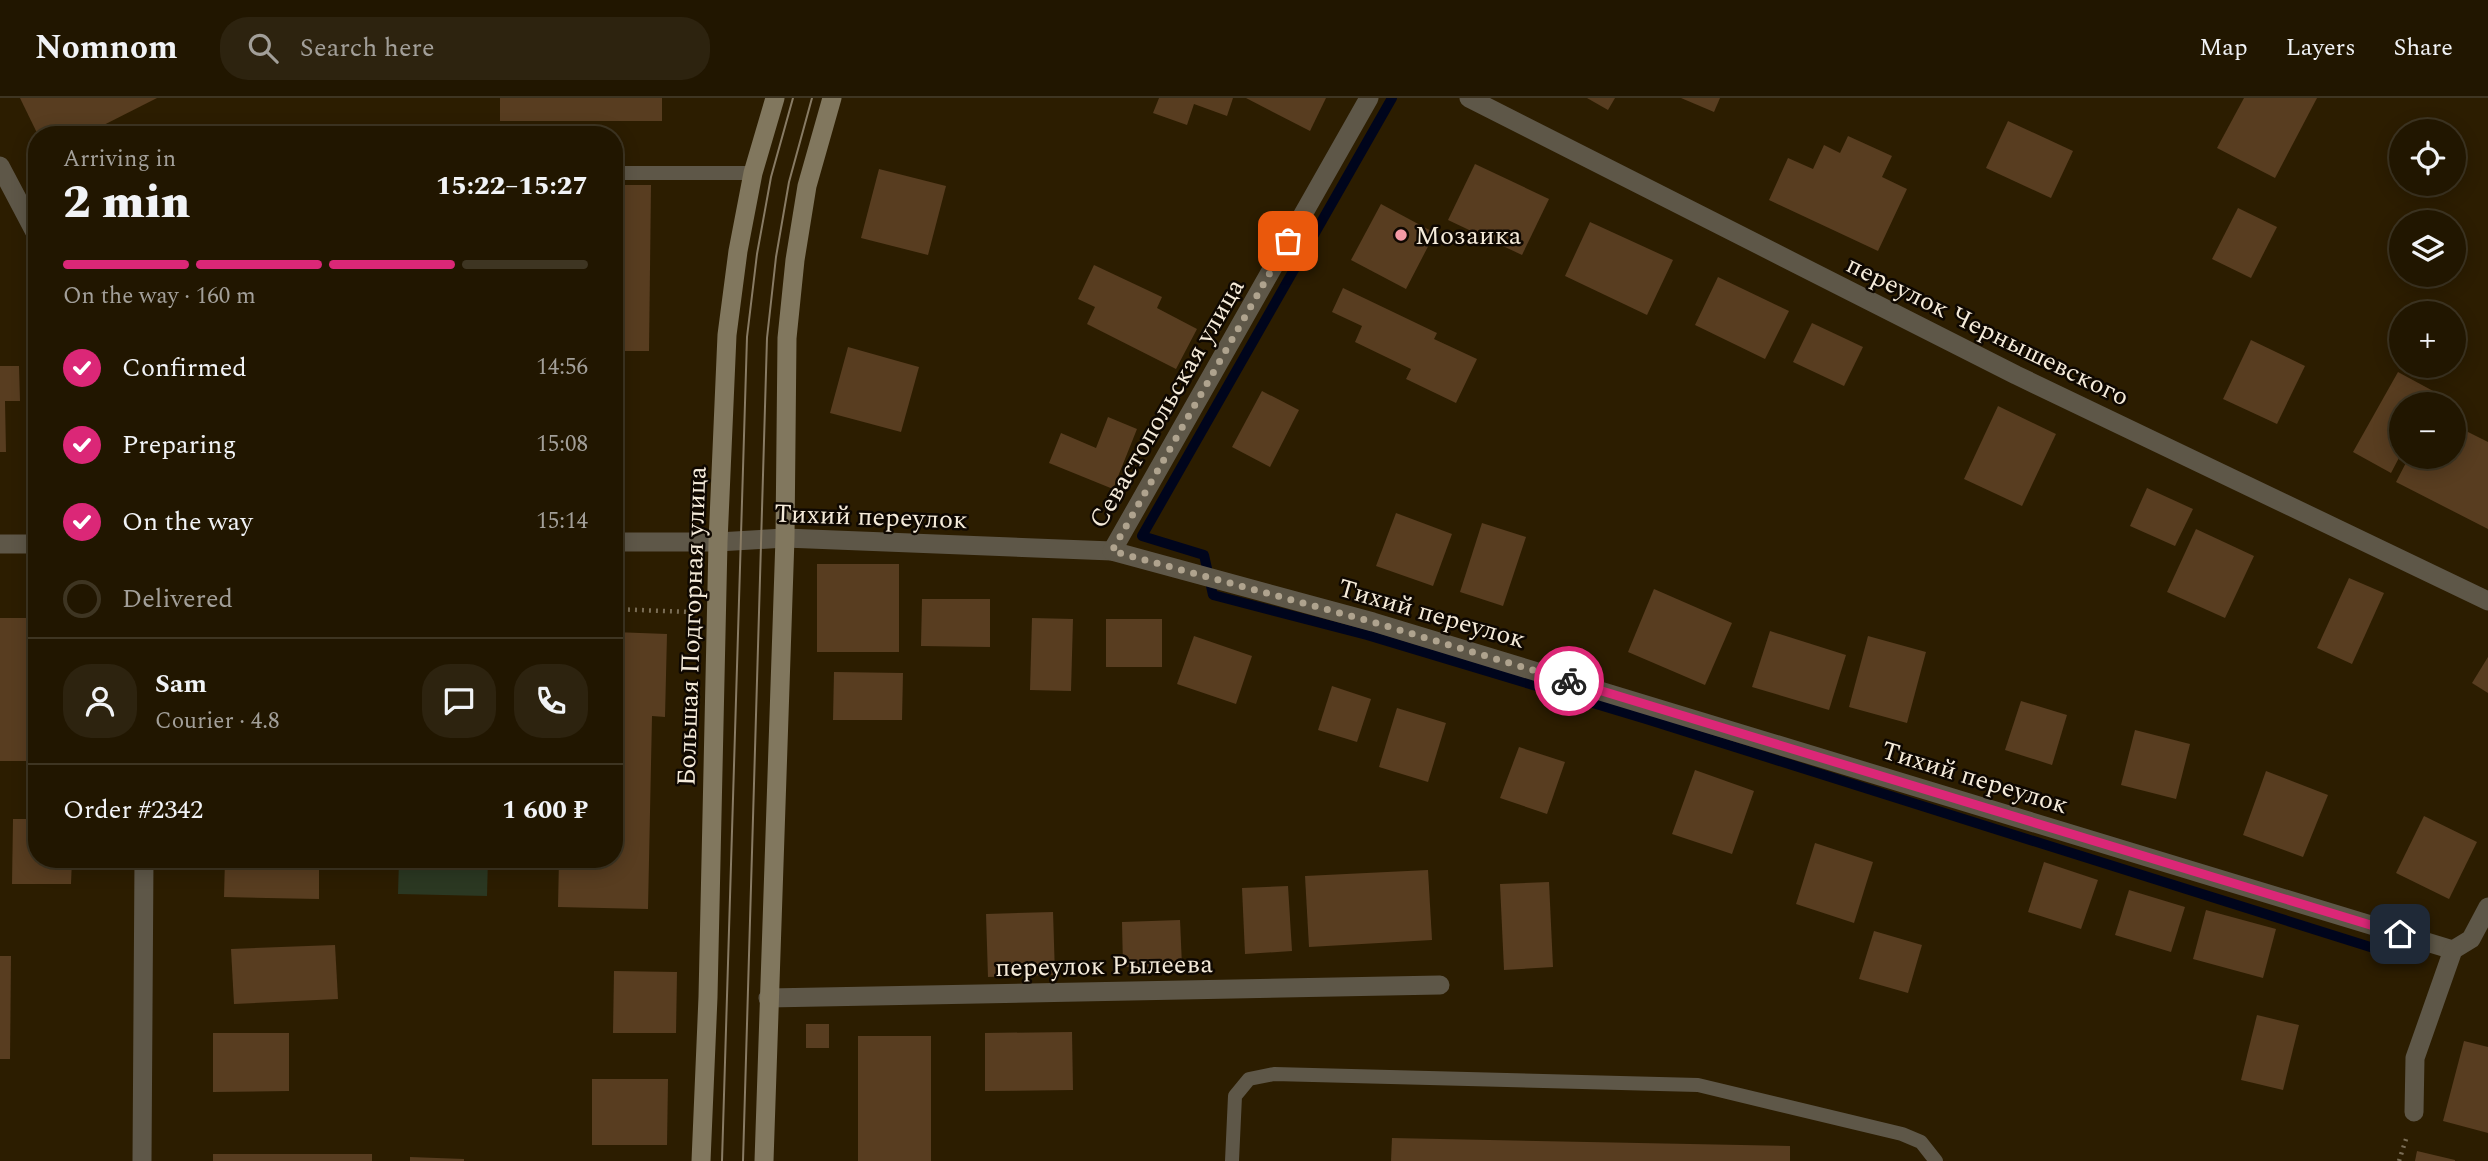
<!DOCTYPE html>
<html lang="en">
<head>
<meta charset="utf-8">
<style>
  :root { --surface:#211600; --page:#2d230f; --text:#f1f3f6; --muted:#a29f99; --line:#3e3522; --accent:#db2777 }
  body { margin:0; font-family:Spectral,serif; background:var(--page); color:var(--text); height:100vh; display:flex; flex-direction:column; font-size:26px; white-space:nowrap }
  * { box-sizing:border-box; margin:0 }
  p { font-size:23px; color:var(--muted) }
  .icon { flex:none; width:38px; height:38px; fill:none; stroke:currentColor; stroke-width:2; stroke-linecap:round; stroke-linejoin:round }
  .map { position:relative; flex:1; overflow:hidden }
  .panel { position:absolute; left:28px; top:28px; width:595px; height:742px; display:flex; flex-direction:column; background:var(--surface); border-radius:28px; box-shadow:0 4px 18px #0003,0 0 0 2px var(--line) }
  .panel>* { flex:none }
  .tools { position:absolute; left:2389px; top:21px; display:grid; gap:14px }
  .tools a { display:grid; place-items:center; width:77px; height:77px; border-radius:50%; background:var(--surface); box-shadow:0 4px 18px #0003,0 0 0 2px var(--line); font-size:35px }
  .pin { position:absolute; display:grid; place-items:center; width:60px; height:60px; color:#fff; margin:-30px; border-radius:14px; box-shadow:0 4px 10px #0006 }
  .courier { position:absolute; display:grid; place-items:center; width:70px; height:70px; margin:-35px; border:5px solid #db2777; border-radius:50%; background:#fff; color:#222; box-shadow:0 2px 9px #0007 }
  .headline em { font-style:normal; font-weight:800 }
  .headline div { display:flex; flex-direction:column-reverse }
  .headline { display:flex; align-items:center; justify-content:space-between; height:119px; padding:0 35px }
  h1 { font-size:46px; font-weight:800; line-height:52px }
  .bar { display:grid; grid-template-columns:repeat(4,1fr); gap:10px 7px; align-content:center; height:84px; padding:0 35px }
  .bar i { height:9px; border-radius:5px; background:var(--line) }
  .bar .selected { background:var(--accent) }
  .bar p { grid-column:span 4 }
  .line { display:flex; align-items:center; gap:18px; padding:0 35px; border-top:2px solid var(--line) }
  .line div { flex:1 }
  .round { display:grid; place-items:center; flex:none; width:74px; height:74px; border-radius:28px; background:var(--page) }
  ol { padding:0 35px; list-style:none }
  li { display:flex; align-items:center; gap:21px; height:77px }
  li p { margin-inline-start:auto }
  li .icon { padding:7px; border-radius:50%; background:var(--accent); color:#fff; stroke-width:4 }
  li:last-child { color:var(--muted) }
  li i { width:38px; height:38px; border:4px solid var(--line); border-radius:50% }
  header { display:flex; align-items:center; gap:42px; box-sizing:border-box; height:98px; padding:0 35px; background:var(--surface); border-bottom:2px solid var(--line) }
  header strong { font-size:33px }
  nav { display:flex; gap:38px; margin-inline-start:auto; font-size:24px }
  .search { width:490px; height:63px; background:var(--page); display:flex; align-items:center; gap:18px; box-sizing:border-box; padding:0 24px; border-radius:28px; color:var(--muted); font-size:26px }
  .map>svg:first-child { display:block }
  .green { fill:#2b3822 }
  .lines { fill:none; stroke-linecap:round; stroke-linejoin:round }
  .stream { stroke:#00051c; stroke-width:10 }
  .building { fill:#583d20 }
  .path { stroke:#7a6d55; stroke-width:4.5; stroke-dasharray:2 5; stroke-linecap:butt }
  .service { stroke:#5e5748; stroke-width:14 }
  .minor { stroke:#5e5748; stroke-width:19 }
  .tertiary { stroke:#5e5748; stroke-width:19 }
  .secondary { stroke:#81775e; stroke-width:19 }
  .tram { stroke:#887b64; stroke-width:2 }
  .done { stroke:#afa38e; stroke-width:7; stroke-dasharray:0 12.6 }
  .route { stroke:#db2777; stroke-width:9 }
  .poi-dot { fill:#f49aa5; stroke:#0f0801; stroke-width:2.5 }
  .labels { text-anchor:middle; stroke-width:5; stroke-linejoin:round; paint-order:stroke }
  .poi-label { font-size:26px; fill:#f5ebda; stroke:#0f0801; text-anchor:start }
  .street-label { font-size:26px; fill:#f5ebda; stroke:#0f0801 }
</style>
</head>
<body>
<header>
<strong>Nomnom</strong>
<div class="search"><svg class="icon" aria-label="search" viewBox="0 0 24 24"><circle cx="10" cy="10" r="6"/><path d="M15 15l6 6"/></svg>Search here</div>
<nav><a>Map</a><a>Layers</a><a>Share</a></nav>
</header>
<div class="map">
<svg width="2488" height="1063" viewBox="0 0 2488 1063">
  <rect width="100%" height="100%" fill="#2c1d00"/>
  <path class="green" d="M399 761H488L487 798 398 796Z"/>
  <g class="lines">
    <path class="stream" d="M1392 0 1142 438 1204 457 1213 497 1367 537 1646 621 2383 853"/>
  </g>
  <g class="building">
    <path d="M20 0H157L84 37H38Z"/>
    <rect x="500" y="0" width="162" height="23"/>
    <path d="M1159 0H1233L1227 18 1194 6 1187 27 1153 15Z"/>
    <path d="M1246 0H1326L1310 33Z"/>
    <path d="M1587 0H1615L1608 12Z"/>
    <path d="M1681 0H1720L1714 14Z"/>
    <path d="M2244 0H2317L2275 80 2217 50Z"/>
    <path d="M2008 23 2073 53 2051 100 1986 70Z"/>
    <path d="M1848 38 1892 58 1882 79 1907 91 1878 153 1769 102 1788 60 1813 71 1824 47 1840 55Z"/>
    <path d="M1475 66 1549 101 1522 157 1448 122Z"/>
    <path d="M879 71 946 88 928 157 861 140Z"/>
    <path d="M614 87H651L649 253H614Z"/>
    <path d="M1381 106 1435 135 1406 191 1351 162Z"/>
    <path d="M2238 110 2277 129 2251 180 2212 161Z"/>
    <path d="M1590 124 1673 162 1647 217 1565 178Z"/>
    <path d="M1094 167 1162 199 1157 210 1197 231 1176 271 1087 226 1095 209 1078 201Z"/>
    <path d="M1718 179 1789 213 1765 261 1695 227Z"/>
    <path d="M1343 190 1437 235 1434 241 1477 261 1456 305 1406 281 1411 271 1355 244 1362 228 1332 214Z"/>
    <path d="M1812 225 1863 249 1844 288 1793 264Z"/>
    <path d="M2251 242 2305 268 2277 326 2223 301Z"/>
    <path d="M848 249 919 269 901 334 830 315Z"/>
    <path d="M0 268H19L20 303H5L6 354H0Z"/>
    <path d="M2398 274 2435 294 2428 306H2401V356L2391 375 2353 354Z"/>
    <path d="M1262 293 1299 312 1270 369 1232 349Z"/>
    <path d="M1998 308 2056 336 2022 408 1964 381Z"/>
    <path d="M1108 319 1137 331 1113 391 1049 365 1061 335 1096 350Z"/>
    <path d="M2454 327 2488 344V431L2396 384 2409 359H2454Z"/>
    <path d="M2147 390 2193 411 2175 448 2130 428Z"/>
    <path d="M1396 415 1452 436 1433 488 1376 468Z"/>
    <path d="M1482 425 1526 439 1503 508 1460 494Z"/>
    <path d="M2196 431 2254 458 2225 520 2167 494Z"/>
    <rect x="817" y="466" width="82" height="88"/>
    <path d="M2349 480 2384 495 2352 566 2317 550Z"/>
    <path d="M1654 491 1732 525 1705 587 1628 554Z"/>
    <path d="M922 501H990V549L921 548Z"/>
    <rect x="0" y="520" width="37" height="143"/>
    <path d="M1032 520 1073 521 1071 593 1030 592Z"/>
    <rect x="1106" y="521" width="56" height="48"/>
    <path d="M1770 533 1846 557 1829 612 1752 589Z"/>
    <path d="M614 534 667 536 665 619 652 618 648 811 558 809 559 761H614Z"/>
    <path d="M1194 538 1252 558 1236 606 1177 586Z"/>
    <path d="M1868 538 1926 554 1907 625 1849 609Z"/>
    <path d="M2488 559V595L2472 585Z"/>
    <path d="M834 574 903 575 902 622H833Z"/>
    <path d="M1332 588 1371 601 1357 644 1318 632Z"/>
    <path d="M2021 603 2067 617 2052 667 2005 652Z"/>
    <path d="M1397 610 1446 625 1428 684 1379 669Z"/>
    <path d="M2135 632 2190 646 2176 701 2121 687Z"/>
    <path d="M1519 649 1565 664 1547 716 1500 700Z"/>
    <path d="M1695 672 1754 693 1732 756 1672 736Z"/>
    <path d="M2266 673 2328 697 2303 759 2243 737Z"/>
    <path d="M2424 718 2477 744 2449 801 2396 775Z"/>
    <path d="M13 721H37V761H72L71 786H12Z"/>
    <path d="M1815 745 1873 764 1854 825 1796 806Z"/>
    <path d="M225 761H319V801L224 799Z"/>
    <path d="M2044 764 2098 782 2081 831 2028 814Z"/>
    <path d="M1428 772 1432 842 1309 849 1305 778Z"/>
    <path d="M1549 784 1553 869 1504 872 1500 786Z"/>
    <path d="M1288 788 1292 853 1245 856 1242 790Z"/>
    <path d="M2129 792 2185 809 2171 854 2115 837Z"/>
    <path d="M2206 812 2276 831 2263 880 2193 861Z"/>
    <path d="M1053 814 1055 877 988 879 986 816Z"/>
    <path d="M1180 822 1182 868 1123 869 1122 824Z"/>
    <path d="M1874 833 1922 847 1908 895 1859 881Z"/>
    <path d="M335 847 338 901 234 906 231 851Z"/>
    <path d="M0 858H11L10 961H0Z"/>
    <path d="M614 873 677 874 676 935H613Z"/>
    <path d="M2257 917 2299 927 2283 992 2241 982Z"/>
    <rect x="806" y="926" width="23" height="24"/>
    <path d="M1072 934 1073 992 985 993V935Z"/>
    <path d="M213 935H289V993L213 994Z"/>
    <rect x="858" y="938" width="73" height="125"/>
    <path d="M2464 943 2488 949V1035L2443 1023Z"/>
    <path d="M592 981H668L667 1047H592Z"/>
    <path d="M1392 1040 1790 1048V1063H1391Z"/>
    <path d="M2417 1053 2455 1062V1063H2415Z"/>
    <rect x="213" y="1056" width="159" height="7"/>
    <path d="M410 1059 464 1061V1063H410Z"/>
  </g>
  <g class="lines">
    <g class="path">
      <path d="M614 511 690 514"/>
      <path d="M2399 1063 2407 1038"/>
    </g>
    <g class="service">
      <path d="M614 75H753"/>
      <path d="M1232 1063 1235 998 1249 981 1274 976 1698 987 1902 1036 1921 1044 1936 1063"/>
    </g>
    <g class="minor">
      <path d="M1469 0 2016 277 2488 503"/>
      <path d="M614 444H718L785 440 1112 453 1373 524 2453 852"/>
      <path d="M0 446H37"/>
      <path d="M1112 453 1369 0"/>
      <path d="M768 900 1440 887"/>
      <path d="M2414 1014 2415 960 2453 852 2471 841 2488 809"/>
    </g>
    <g class="tertiary">
      <path d="M0 68 37 138"/>
      <path d="M142 1063 144 761"/>
    </g>
    <g class="secondary">
      <path d="M701 1063 708 899 718 444 727 237 738 153 753 75 775 0"/>
      <path d="M764 1063 785 440 787 240 795 162 807 88 832 0"/>
    </g>
    <g class="tram">
      <path d="M722 1063 747 239 757 156 771 79 793 0"/>
      <path d="M743 1063 767 240 776 159 789 84 812 0"/>
    </g>
  </g>
  <g class="lines">
    <path class="done" d="M1288 143 1112 453 1373 524 1569 583"/>
    <path class="route" d="M1569 583 2400 836"/>
  </g>
  <circle class="poi-dot" cx="1401" cy="137" r="7"/>
  <g class="labels">
    <g class="poi-label">
      <text x="1415" y="146">Мозаика</text>
    </g>
    <g class="street-label">
      <text transform="translate(1988 232) rotate(26)" y="9">переулок Чернышевского</text>
      <text transform="translate(1166 305) rotate(-60)" y="9">Севастопольская улица</text>
      <text transform="translate(871 418) rotate(2)" y="9">Тихий переулок</text>
      <text transform="translate(1432 515) rotate(16)" y="9">Тихий переулок</text>
      <text transform="translate(691 528) rotate(-88)" y="9">Большая Подгорная улица</text>
      <text transform="translate(1975 679) rotate(17)" y="9">Тихий переулок</text>
      <text transform="translate(1104 867) rotate(-1)" y="9">переулок Рылеева</text>
    </g>
  </g>
</svg>
<div class="tools">
<a><svg class="icon" aria-label="locate" viewBox="0 0 24 24"><circle cx="12" cy="12" r="6"/><path d="M12 2v4M12 18v4M2 12h4M18 12h4"/></svg></a>
<a><svg class="icon" aria-label="layers" viewBox="0 0 24 24"><path d="M12 4l9 5-9 5-9-5zM3 14l9 5 9-5"/></svg></a>
<a>+</a>
<a>−</a>
</div>
<div class="pin" style="left:1288px;top:143px;background:#ea580c"><svg class="icon" aria-label="bag" viewBox="0 0 24 24"><path d="M5 8h14l-1 12H6zM9 8a3 3 0 0 1 6 0"/></svg></div>
<div class="pin" style="left:2400px;top:836px;background:#1f2937"><svg class="icon" aria-label="home" viewBox="0 0 24 24"><path d="M3 11l9-7 9 7M6 9v11h12V9"/></svg></div>
<div class="courier" style="left:1569px;top:583px"><svg class="icon" aria-label="bike" viewBox="0 0 24 24"><circle cx="6" cy="16" r="4"/><circle cx="18" cy="16" r="4"/><path d="M6 16l4-8h5l3 8M10 8l3 8H6M13 5h3"/></svg></div>
<section class="panel">
<div class="headline"><div><h1>2 min</h1><p>Arriving in</p></div><em>15:22–15:27</em></div>
<div class="bar"><i class="selected"></i><i class="selected"></i><i class="selected"></i><i></i><p>On the way · 160 m</p></div>
<ol>
<li><svg class="icon" aria-label="check" viewBox="0 0 24 24"><path d="M5 12l5 5 9-10"/></svg>Confirmed<p>14:56</p></li>
<li><svg class="icon" aria-label="check" viewBox="0 0 24 24"><path d="M5 12l5 5 9-10"/></svg>Preparing<p>15:08</p></li>
<li><svg class="icon" aria-label="check" viewBox="0 0 24 24"><path d="M5 12l5 5 9-10"/></svg>On the way<p>15:14</p></li>
<li><i></i>Delivered</li>
</ol>
<div class="line" style="height:126px"><a class="round"><svg class="icon" aria-label="person" viewBox="0 0 24 24"><circle cx="12" cy="8" r="4"/><path d="M4 21q1-7 8-7t8 7"/></svg></a><div><b>Sam</b><p>Courier · 4.8</p></div><a class="round"><svg class="icon" aria-label="chat" viewBox="0 0 24 24"><path d="M4 5h16v11H9l-5 4z"/></svg></a><a class="round"><svg class="icon" aria-label="phone" viewBox="0 0 24 24"><path d="M5 4h4l2 5-3 2q2 4 5 5l2-3 5 2v4C11 20 4 13 5 4z"/></svg></a></div>
<div class="line" style="height:91px"><div>Order #2342</div><b>1 600 ₽</b></div>
</section>
</div>
</body>
</html>
